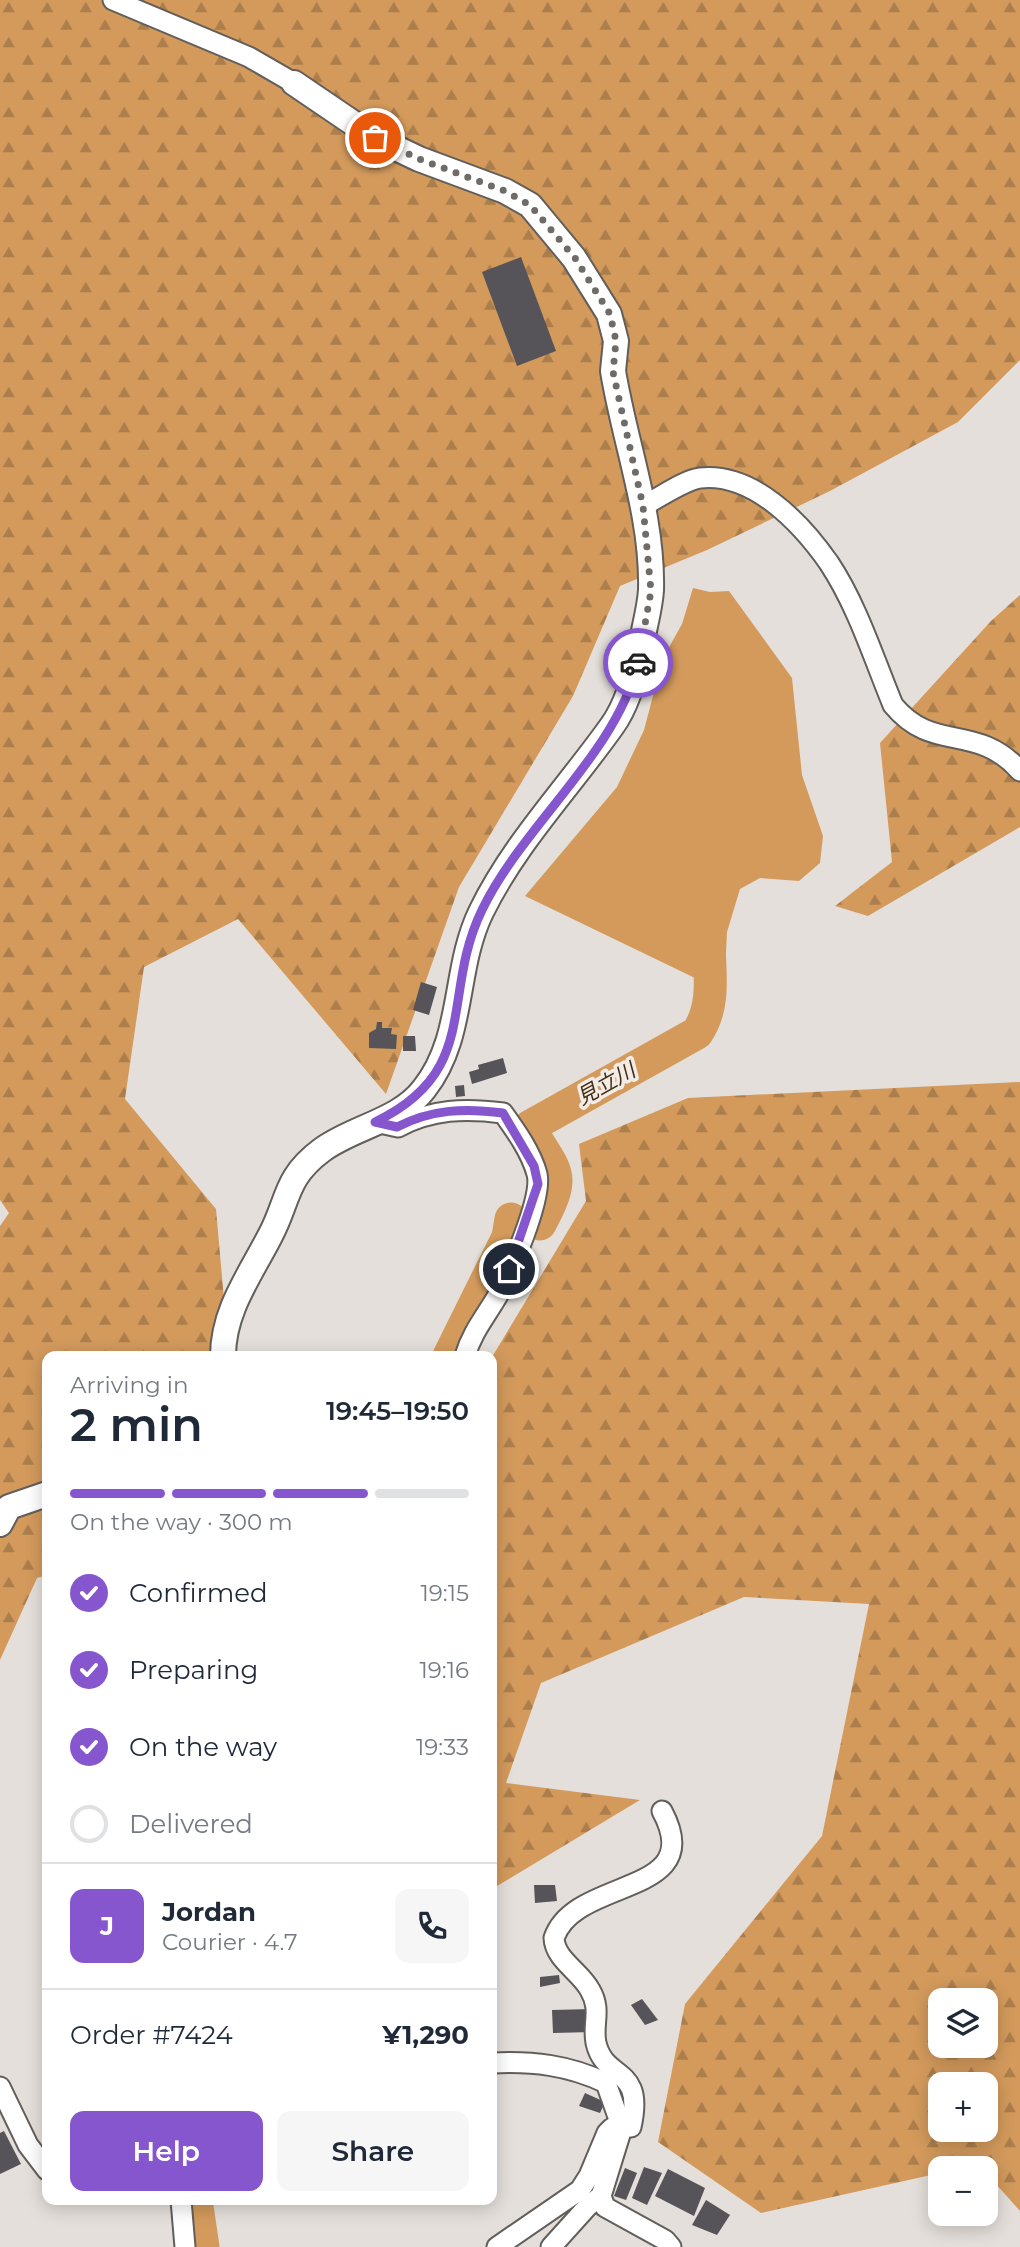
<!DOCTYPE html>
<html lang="en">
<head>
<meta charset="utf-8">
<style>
  :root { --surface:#fff; --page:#f6f6f7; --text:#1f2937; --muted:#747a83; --line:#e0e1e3; --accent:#8656cf }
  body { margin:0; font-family:Montserrat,"Noto Sans JP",sans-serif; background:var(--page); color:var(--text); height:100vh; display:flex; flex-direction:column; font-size:26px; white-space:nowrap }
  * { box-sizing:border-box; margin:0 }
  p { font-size:23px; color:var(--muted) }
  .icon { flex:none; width:38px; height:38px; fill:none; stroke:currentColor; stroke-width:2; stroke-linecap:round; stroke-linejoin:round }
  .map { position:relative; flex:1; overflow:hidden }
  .details { position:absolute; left:42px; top:1351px; width:455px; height:854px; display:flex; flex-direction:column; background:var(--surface); border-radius:14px; box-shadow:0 4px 18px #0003 }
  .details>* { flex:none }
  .tools { position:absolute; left:928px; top:1988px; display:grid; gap:14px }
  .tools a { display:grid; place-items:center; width:70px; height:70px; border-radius:14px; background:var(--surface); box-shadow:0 4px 18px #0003; font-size:35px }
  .pin { position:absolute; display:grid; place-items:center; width:60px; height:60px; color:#fff; margin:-30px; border:4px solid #fff; border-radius:50%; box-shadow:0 2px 7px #0007 }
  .courier { position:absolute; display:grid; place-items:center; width:70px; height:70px; margin:-35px; border:5px solid #8656cf; border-radius:50%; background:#fff; color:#222; box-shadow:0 2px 9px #0007 }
  .summary em { font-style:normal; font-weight:600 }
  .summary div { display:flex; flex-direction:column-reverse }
  .summary { display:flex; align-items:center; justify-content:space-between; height:119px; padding:0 28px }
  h1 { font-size:46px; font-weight:600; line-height:52px }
  .bar { display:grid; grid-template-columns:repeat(4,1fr); gap:10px 7px; align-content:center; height:84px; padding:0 28px }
  .bar i { height:9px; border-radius:5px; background:var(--line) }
  .bar .on { background:var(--accent) }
  .bar p { grid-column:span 4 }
  .line { display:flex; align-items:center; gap:18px; padding:0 28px; border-top:2px solid var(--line) }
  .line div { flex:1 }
  .round { display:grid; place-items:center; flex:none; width:74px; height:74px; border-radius:14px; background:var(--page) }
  ol { padding:0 28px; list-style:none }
  li { display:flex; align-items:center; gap:21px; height:77px }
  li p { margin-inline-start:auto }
  li .icon { padding:7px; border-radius:50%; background:var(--accent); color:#fff; stroke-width:4 }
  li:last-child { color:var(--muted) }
  li i { width:38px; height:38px; border:4px solid var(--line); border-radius:50% }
  .cta { display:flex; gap:14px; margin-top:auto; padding:14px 28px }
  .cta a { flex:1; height:80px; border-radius:14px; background:var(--accent); color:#fff; font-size:28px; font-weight:600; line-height:80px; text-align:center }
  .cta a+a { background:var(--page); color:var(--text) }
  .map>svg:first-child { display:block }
  .forest { fill:url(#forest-firs); fill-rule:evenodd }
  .water { fill:#d39a5c }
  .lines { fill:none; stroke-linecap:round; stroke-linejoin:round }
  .river { stroke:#d39a5c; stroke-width:33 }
  .building { fill:#565459 }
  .minor-casing { stroke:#625e5a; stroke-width:23 }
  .tertiary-casing { stroke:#625e5a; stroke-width:28 }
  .minor { stroke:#fff; stroke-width:19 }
  .tertiary { stroke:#fff; stroke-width:24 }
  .done { stroke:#6e6b68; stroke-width:7; stroke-dasharray:0 12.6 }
  .route { stroke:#8656cf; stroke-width:9 }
  .labels { text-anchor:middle; stroke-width:7; stroke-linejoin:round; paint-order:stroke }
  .water-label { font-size:21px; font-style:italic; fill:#432c10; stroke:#f1ece7 }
</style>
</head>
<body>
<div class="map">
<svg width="1020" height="2247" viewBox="0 0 1020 2247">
  <defs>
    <pattern id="forest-firs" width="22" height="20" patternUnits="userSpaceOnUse" patternTransform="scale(1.75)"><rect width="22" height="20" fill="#d39a5c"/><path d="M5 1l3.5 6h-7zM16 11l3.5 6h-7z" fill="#ac7e4c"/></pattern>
  </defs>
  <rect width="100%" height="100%" fill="#e4dfda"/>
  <g class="forest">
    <path d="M0 0H1020V360L958 422 830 491 707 550 620 586 573 696 459 887 386 1094 238 919 144 967 125 1099 216 1209 229 1356H47V1575L37 1578 0 1660V1226L9 1213 0 1200Z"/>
    <path d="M1020 595V827L868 916 835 906 892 862 880 743 991 621Z"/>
    <path d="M1020 1082V2211L979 2165 940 2168V2173L761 2213 658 2142 685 2004 822 1836 869 1604 744 1597 541 1683 506 1783 640 1800 492 1889V1357L586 1201 579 1144 688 1098ZM985 2000V2046H940V2000ZM940 2084H985V2130H940Z"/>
  </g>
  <path class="water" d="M693 588 710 592 729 591 792 678 802 775 823 836 820 863 799 881 760 878 740 889 727 932 724 992 525 896 617 787 644 730 657 681 667 651 682 624Z"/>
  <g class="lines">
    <g class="river">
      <path d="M540 1224C568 1172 556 1174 529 1127L697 1033C715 1007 710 975 709 945"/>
      <path d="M449 1356 508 1237 511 1219"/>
      <path d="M196 2200 203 2247"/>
    </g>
  </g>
  <g class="building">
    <path d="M521 257 556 351 517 366 482 272Z"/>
    <path d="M421 982 437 987 429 1015 413 1010Z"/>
    <path d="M377 1022H382V1028H392L391 1034 397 1035 396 1049 369 1048V1033L376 1029Z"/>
    <path d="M403 1036H415L416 1051H403Z"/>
    <path d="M503 1058 507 1073 472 1084 469 1072 479 1069 478 1065Z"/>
    <path d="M464 1085 465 1096 456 1097 455 1086Z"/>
    <path d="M534 1885H555L557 1901 535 1903Z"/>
    <path d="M559 1975 560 1983 540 1987V1977Z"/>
    <path d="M642 1999 658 2020 645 2025 631 2005Z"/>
    <path d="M592 2009 593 2032 553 2033 552 2010Z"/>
    <path d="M585 2093 605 2102 600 2113 579 2106Z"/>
    <path d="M4 2131 21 2164 0 2174V2133Z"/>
    <path d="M644 2167 662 2173 647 2205 632 2198Z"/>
    <path d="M625 2168 637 2173 626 2200 614 2196Z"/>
    <path d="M668 2169 705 2188 694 2216 655 2196Z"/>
    <path d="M706 2200 730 2215 717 2235 692 2225Z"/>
  </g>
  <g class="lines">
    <defs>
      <g id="minor">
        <path d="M113 0 249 57 294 83"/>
        <path d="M643 506C659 498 684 480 700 478 753 472 801 523 829 563 857 605 874 659 893 705 933 754 977 722 1020 771"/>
        <path d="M375 1122 398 1127C432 1109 465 1108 503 1113 516 1131 531 1152 537 1174 543 1197 510 1273 498 1295 486 1316 472 1332 465 1356"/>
        <path d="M492 2063C532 2061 569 2065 606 2083L622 2128 601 2196 605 2207 665 2240 671 2247"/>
        <path d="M0 2087 28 2145 47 2170"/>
        <path d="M181 2200 185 2247"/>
        <path d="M497 2247 580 2190 589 2176 607 2133 612 2128 631 2127C645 2065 605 2082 596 2043 592 2024 602 2010 590 1990 580 1971 555 1960 554 1938 575 1876 709 1898 662 1811"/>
        <path d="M551 2247 588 2206 601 2196"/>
      </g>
      <g id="tertiary">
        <path d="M223 1356C223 1311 250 1275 270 1236 289 1201 284 1178 322 1150 353 1127 400 1121 424 1089 465 1037 453 970 481 912 514 844 568 788 612 726 628 704 636 673 641 646 644 628 650 608 651 590 653 516 625 444 613 371L616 341 609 314 574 258 530 205 505 191 419 159 375 138 294 83"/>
        <path d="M0 1524 9 1507 47 1494"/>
      </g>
    </defs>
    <use href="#minor" class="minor-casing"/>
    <use href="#tertiary" class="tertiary-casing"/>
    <use href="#minor" class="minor"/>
    <use href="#tertiary" class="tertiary"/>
  </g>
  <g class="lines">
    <path class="done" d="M375 138 419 159 505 191 530 205 575 258 610 314 616 341 613 372 643 506 651 591 638 663"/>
    <path class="route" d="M509 1269 538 1184 534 1166 503 1113C465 1108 432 1109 397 1127L375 1122C482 1071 440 996 482 910 523 825 616 754 638 663"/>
  </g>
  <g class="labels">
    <g class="water-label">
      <text transform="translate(606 1084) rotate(-29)" y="7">見立川</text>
    </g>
  </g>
</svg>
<div class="tools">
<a><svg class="icon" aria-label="layers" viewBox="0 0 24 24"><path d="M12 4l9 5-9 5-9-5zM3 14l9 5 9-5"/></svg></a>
<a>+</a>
<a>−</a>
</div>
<div class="pin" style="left:375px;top:138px;background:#ea580c"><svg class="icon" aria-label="bag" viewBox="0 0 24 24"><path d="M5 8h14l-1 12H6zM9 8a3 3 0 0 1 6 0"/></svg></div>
<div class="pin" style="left:509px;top:1269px;background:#1f2937"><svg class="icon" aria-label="home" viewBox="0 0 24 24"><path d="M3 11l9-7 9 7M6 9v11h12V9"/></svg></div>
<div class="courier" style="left:638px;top:663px"><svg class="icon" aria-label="car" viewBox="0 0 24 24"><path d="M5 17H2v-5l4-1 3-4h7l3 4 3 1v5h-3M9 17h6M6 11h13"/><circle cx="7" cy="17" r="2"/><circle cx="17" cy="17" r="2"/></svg></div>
<section class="details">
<div class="summary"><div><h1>2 min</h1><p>Arriving in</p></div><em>19:45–19:50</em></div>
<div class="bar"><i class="on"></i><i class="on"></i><i class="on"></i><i></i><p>On the way · 300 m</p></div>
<ol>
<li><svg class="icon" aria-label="check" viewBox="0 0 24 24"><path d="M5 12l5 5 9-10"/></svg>Confirmed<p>19:15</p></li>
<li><svg class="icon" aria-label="check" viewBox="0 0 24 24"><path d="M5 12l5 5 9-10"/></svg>Preparing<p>19:16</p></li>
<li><svg class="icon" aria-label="check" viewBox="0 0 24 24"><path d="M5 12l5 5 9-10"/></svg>On the way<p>19:33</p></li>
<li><i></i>Delivered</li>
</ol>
<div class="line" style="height:126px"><b class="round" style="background:var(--accent);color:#fff">J</b><div><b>Jordan</b><p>Courier · 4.7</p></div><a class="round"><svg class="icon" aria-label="phone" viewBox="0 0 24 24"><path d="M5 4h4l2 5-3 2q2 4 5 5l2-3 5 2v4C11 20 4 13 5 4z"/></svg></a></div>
<div class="line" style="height:91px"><div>Order #7424</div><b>¥1,290</b></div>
<div class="cta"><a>Help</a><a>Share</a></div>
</section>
</div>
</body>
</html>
